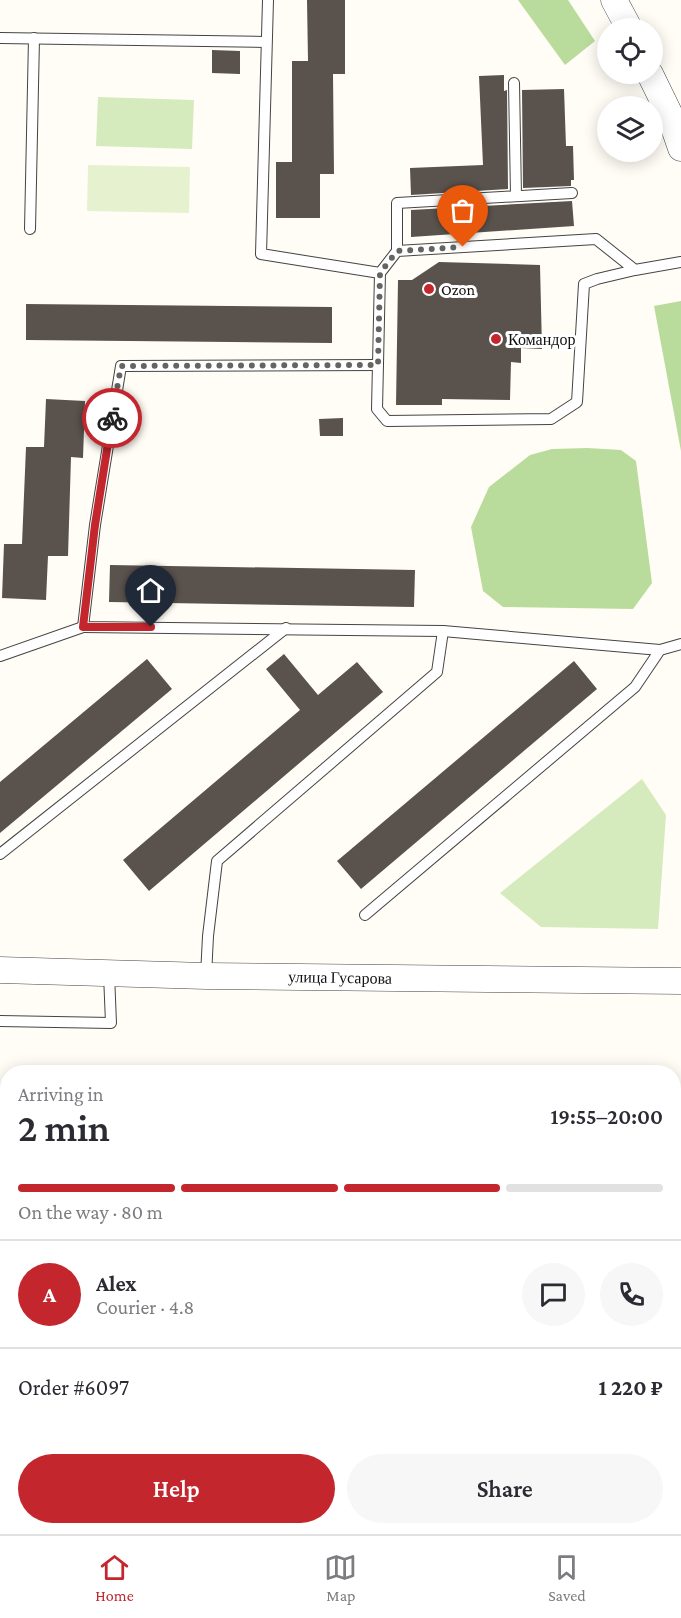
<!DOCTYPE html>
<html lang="en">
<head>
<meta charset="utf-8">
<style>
  :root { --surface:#fff; --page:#f7f7f7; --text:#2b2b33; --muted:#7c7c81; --line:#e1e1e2; --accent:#c4262e }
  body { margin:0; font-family:"Crimson Pro",serif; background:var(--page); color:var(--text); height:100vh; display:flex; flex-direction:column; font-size:22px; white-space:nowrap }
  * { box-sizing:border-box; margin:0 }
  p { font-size:20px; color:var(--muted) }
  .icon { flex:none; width:33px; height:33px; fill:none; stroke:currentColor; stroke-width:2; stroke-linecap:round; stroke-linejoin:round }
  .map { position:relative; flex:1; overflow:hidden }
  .details { position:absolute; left:0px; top:1065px; width:681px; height:470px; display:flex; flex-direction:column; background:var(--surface); border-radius:24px 24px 0 0; box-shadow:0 3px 15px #0003 }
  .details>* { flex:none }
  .buttons { position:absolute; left:597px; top:18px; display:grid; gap:12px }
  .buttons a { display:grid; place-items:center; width:66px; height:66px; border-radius:50%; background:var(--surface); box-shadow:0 3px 15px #0003; font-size:30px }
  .pin { position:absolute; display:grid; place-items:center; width:51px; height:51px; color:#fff; margin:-62px -26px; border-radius:50% 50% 50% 0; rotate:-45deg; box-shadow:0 0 6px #0007 }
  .pin .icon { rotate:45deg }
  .courier { position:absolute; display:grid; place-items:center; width:60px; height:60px; margin:-30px; border:4px solid #c4262e; border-radius:50%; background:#fff; color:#222; box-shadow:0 2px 8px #0007 }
  .head em { font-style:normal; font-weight:600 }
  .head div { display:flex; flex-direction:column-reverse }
  .head { display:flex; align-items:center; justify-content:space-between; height:102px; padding:0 18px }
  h1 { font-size:39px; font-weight:600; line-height:45px }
  .bar { display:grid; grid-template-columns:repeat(4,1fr); gap:9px 6px; align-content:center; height:72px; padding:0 18px }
  .bar i { height:8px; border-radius:4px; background:var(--line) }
  .bar .selected { background:var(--accent) }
  .bar p { grid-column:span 4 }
  .line { display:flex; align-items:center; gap:15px; padding:0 18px; border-top:2px solid var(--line) }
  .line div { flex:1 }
  .round { display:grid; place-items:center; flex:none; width:63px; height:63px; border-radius:32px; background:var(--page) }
  .button { display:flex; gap:12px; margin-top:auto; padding:12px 18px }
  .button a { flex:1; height:69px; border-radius:36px; background:var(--accent); color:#fff; font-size:24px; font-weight:600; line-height:69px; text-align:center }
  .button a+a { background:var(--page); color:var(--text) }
  .tabs { display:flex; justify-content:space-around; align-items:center; height:84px; border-top:2px solid var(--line); background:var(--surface); font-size:16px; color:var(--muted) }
  .tabs a { display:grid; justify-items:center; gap:3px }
  .tabs .selected { color:var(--accent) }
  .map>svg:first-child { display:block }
  .green { fill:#d5ebbd }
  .forest { fill:#b9dc9c }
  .pitch { fill:#e6f2cf }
  .building { fill:#5a524d }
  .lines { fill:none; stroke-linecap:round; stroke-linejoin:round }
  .service-casing { stroke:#444; stroke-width:12 }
  .tertiary-casing { stroke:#444; stroke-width:27 }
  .service { stroke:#fff; stroke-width:10 }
  .tertiary { stroke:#fff; stroke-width:26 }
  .done { stroke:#646461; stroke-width:6; stroke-dasharray:0 10.8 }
  .route { stroke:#c4262e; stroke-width:8 }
  .poi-dot { fill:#c4262e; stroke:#fff; stroke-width:2 }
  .labels { text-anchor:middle; stroke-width:6; stroke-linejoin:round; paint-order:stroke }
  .poi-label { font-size:16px; fill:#111; stroke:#fff; text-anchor:start }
  .street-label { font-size:16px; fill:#111; stroke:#fff }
</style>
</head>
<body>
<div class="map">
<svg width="681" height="1534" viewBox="0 0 681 1534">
  <rect width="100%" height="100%" fill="#fffdf5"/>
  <g class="green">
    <path d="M98 97 194 100 192 149 96 146Z"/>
    <path d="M642 779 666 815 658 929 541 927 500 893Z"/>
    <path d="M674 1103 681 1121V1359H674Z"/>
  </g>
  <g class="forest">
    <path d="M518 0H568L595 41 565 65Z"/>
    <path d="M681 301V451L654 306Z"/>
    <path d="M587 448 621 450 636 461 652 583 633 609 503 607 483 591 471 527 489 487 530 455 552 449Z"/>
    <path d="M0 1446 7 1447 8 1527H674V1522L679 1534H0Z"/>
  </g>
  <path class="pitch" d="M88 165 190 167 189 213 87 211Z"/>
  <g class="building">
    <path d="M307 0H345V74H333L334 174H320V218H276V162H292V61H308Z"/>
    <path d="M212 50 240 51V74L212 73Z"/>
    <path d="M504 75V91L507 90 508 189 411 195 410 168 483 165 479 76Z"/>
    <path d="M564 89 566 146H573L574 180H571V186L523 188 522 90Z"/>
    <path d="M572 201 574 226 411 237V210Z"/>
    <path d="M439 262 540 265 542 349 521 348V363L511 362 510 400 442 399V405H396L398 280H412Z"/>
    <path d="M26 304 332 307V343L26 340Z"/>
    <path d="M46 399 85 401 83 458 71 457 68 556H48L46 600 2 598 4 544H22L26 447H44Z"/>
    <path d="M343 418V436H320L319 419Z"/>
    <path d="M110 565 415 570 414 607 109 602Z"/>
    <path d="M284 654 318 695 357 662 383 692 149 891 123 860 300 710 266 669Z"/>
    <path d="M147 659 172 689 0 833V782Z"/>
    <path d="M574 661 597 689 361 889 337 861Z"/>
  </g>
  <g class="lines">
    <defs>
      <g id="service">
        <path d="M268 0 261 254 380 273"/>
        <path d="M0 38 266 42"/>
        <path d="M514 83 516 196"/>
        <path d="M30 229 34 38"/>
        <path d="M397 251V203L572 193"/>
        <path d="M635 270 597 279 584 284 577 402 551 419 387 421 377 409 380 273 397 251 596 239 635 270 681 262"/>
        <path d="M378 365 121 366 95 525 83 627 443 631 660 650"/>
        <path d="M0 656 83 627"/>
        <path d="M0 854 286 628"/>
        <path d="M365 915 635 687 660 650 681 644"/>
        <path d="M206 976 208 936 217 861 437 672 443 631"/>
        <path d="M0 1021 111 1023 109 974"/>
        <path d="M0 1125 8 1124"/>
        <path d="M674 1408 681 1407"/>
        <path d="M0 1423H8"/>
      </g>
      <g id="tertiary">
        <path d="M614 0 629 28"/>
        <path d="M650 74 669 113 681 148"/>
        <path d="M0 970 206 976 681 981"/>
      </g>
    </defs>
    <use href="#service" class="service-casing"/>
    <use href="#tertiary" class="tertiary-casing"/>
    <use href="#service" class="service"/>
    <use href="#tertiary" class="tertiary"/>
  </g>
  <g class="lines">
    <path class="done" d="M112 418 121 366 378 365 380 273 397 251 463 247"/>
    <path class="route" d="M112 418 95 525 83 627H151"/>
  </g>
  <g class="poi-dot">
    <circle cx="429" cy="289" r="6"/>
    <circle cx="496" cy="339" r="6"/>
  </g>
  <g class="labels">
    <g class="poi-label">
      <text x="441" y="295">Ozon</text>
      <text x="508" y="345">Командор</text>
    </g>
    <g class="street-label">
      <text transform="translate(340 977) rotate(1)" y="6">улица Гусарова</text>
    </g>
  </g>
</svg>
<div class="buttons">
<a><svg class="icon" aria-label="locate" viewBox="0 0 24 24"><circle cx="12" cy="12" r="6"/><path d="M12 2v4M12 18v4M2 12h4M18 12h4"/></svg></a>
<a><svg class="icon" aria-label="layers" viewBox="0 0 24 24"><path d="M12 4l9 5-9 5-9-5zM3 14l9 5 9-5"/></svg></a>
</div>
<div class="pin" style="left:463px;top:247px;background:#ea580c"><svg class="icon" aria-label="bag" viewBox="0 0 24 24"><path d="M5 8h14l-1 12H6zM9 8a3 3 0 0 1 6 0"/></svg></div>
<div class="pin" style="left:151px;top:627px;background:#1f2937"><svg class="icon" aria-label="home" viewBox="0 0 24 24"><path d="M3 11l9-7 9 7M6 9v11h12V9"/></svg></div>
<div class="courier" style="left:112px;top:418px"><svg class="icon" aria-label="bike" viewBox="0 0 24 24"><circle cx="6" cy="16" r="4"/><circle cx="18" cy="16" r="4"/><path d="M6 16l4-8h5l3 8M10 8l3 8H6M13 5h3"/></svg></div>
<section class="details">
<div class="head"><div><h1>2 min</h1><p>Arriving in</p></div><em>19:55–20:00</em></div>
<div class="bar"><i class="selected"></i><i class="selected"></i><i class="selected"></i><i></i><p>On the way · 80 m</p></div>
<div class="line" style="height:108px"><b class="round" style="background:var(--accent);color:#fff">A</b><div><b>Alex</b><p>Courier · 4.8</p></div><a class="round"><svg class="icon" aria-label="chat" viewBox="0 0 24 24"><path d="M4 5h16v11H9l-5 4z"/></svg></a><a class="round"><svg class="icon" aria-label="phone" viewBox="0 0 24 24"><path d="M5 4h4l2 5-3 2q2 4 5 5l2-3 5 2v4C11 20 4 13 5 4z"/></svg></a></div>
<div class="line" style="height:78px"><div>Order #6097</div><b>1 220 ₽</b></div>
<div class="button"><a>Help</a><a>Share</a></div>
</section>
</div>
<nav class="tabs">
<a class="selected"><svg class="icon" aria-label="home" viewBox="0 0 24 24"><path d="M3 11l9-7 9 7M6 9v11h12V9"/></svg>Home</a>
<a><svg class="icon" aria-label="map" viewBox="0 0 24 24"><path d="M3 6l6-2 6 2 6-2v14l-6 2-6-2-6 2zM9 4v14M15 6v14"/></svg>Map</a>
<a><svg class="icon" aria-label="saved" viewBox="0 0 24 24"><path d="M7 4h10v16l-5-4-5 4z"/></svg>Saved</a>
</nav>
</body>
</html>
